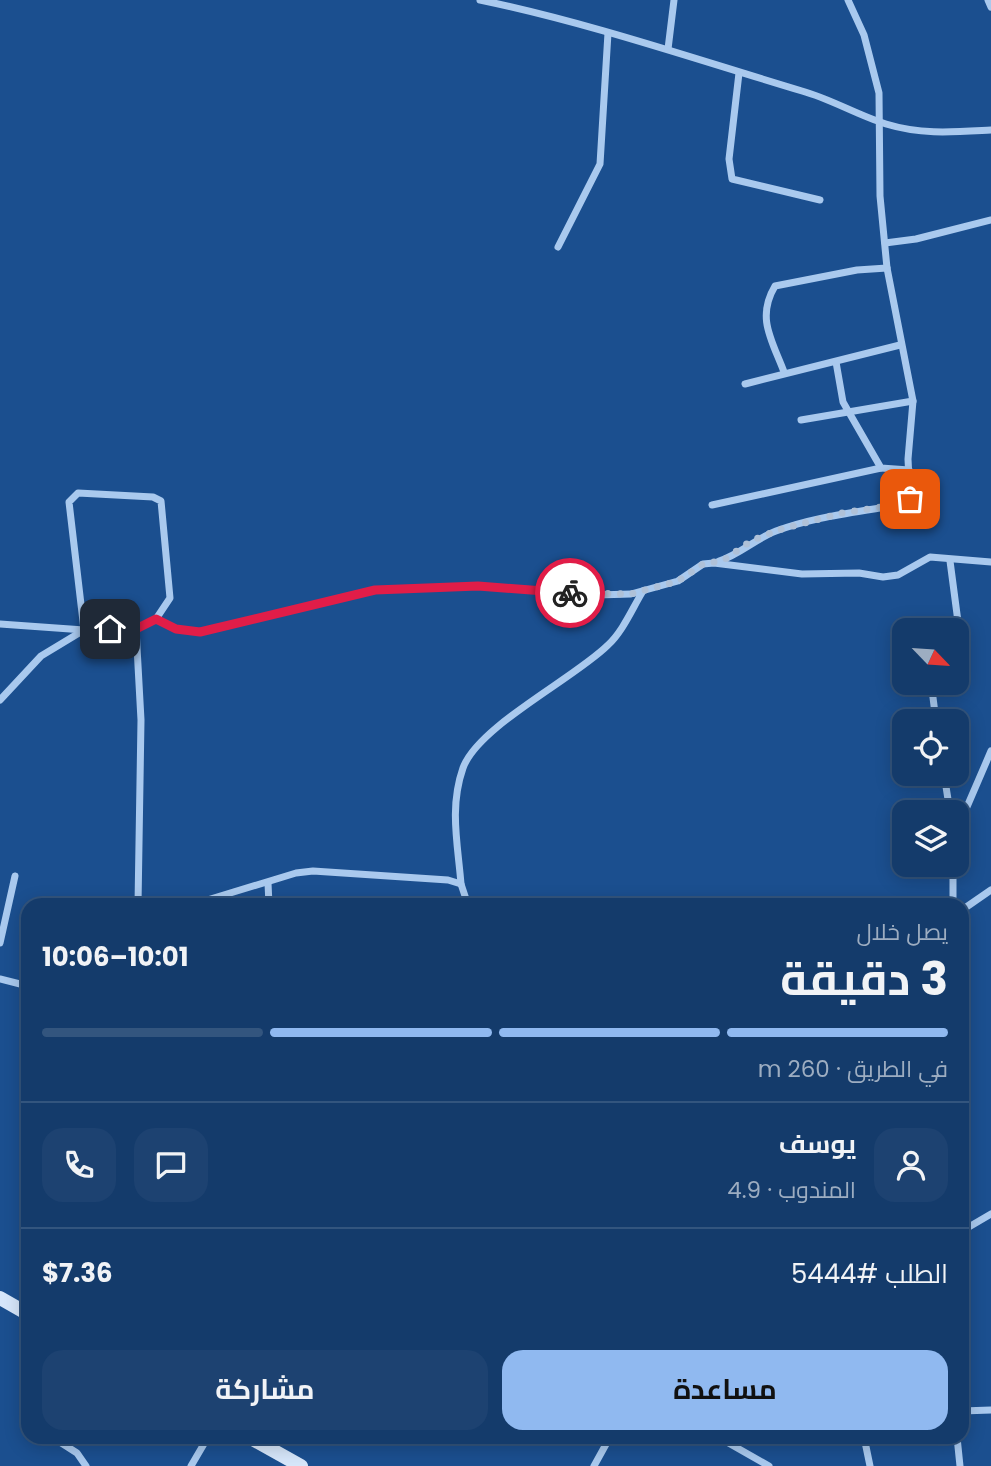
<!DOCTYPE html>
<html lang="ar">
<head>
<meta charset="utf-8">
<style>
  :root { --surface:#143b6b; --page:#1d4271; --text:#f1f3f6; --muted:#9dadc1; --line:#33557e; --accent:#90b9f0 }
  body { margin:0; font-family:Poppins,Cairo,sans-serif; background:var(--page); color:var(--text); direction:rtl; height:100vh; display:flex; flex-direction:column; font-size:26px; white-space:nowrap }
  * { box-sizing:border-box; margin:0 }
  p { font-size:23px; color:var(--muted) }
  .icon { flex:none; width:38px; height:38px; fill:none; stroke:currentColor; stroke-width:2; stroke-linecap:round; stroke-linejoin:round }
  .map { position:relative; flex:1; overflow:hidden; direction:ltr }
  .details { position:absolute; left:21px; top:898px; width:948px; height:546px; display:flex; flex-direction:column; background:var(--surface); border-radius:21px; box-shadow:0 4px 18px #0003,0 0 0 2px var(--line); direction:rtl }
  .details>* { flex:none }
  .needle { width:46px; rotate:115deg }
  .controls { position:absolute; left:892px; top:618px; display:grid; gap:14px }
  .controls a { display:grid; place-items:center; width:77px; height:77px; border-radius:14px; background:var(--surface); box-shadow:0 4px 18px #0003,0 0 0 2px var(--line); font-size:35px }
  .pin { position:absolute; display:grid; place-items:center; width:60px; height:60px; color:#fff; margin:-30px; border-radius:14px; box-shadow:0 4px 10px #0006 }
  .courier { position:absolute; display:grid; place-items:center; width:70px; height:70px; margin:-35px; border:5px solid #e11d48; border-radius:50%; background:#fff; color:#222; box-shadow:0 2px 9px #0007 }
  .summary em { font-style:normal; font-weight:700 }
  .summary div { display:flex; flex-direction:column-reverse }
  .summary { display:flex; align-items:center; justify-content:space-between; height:119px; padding:0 21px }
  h1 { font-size:46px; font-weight:700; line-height:52px }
  .bar { display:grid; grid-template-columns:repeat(4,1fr); gap:10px 7px; align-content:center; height:84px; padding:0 21px }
  .bar i { height:9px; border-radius:5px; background:var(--line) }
  .bar .selected { background:var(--accent) }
  .bar p { grid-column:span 4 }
  .line { display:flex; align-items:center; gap:18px; padding:0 21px; border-top:2px solid var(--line) }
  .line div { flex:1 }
  .round { display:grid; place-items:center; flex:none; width:74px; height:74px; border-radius:21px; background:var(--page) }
  .button { display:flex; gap:14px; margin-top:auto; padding:14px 21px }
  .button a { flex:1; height:80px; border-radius:21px; background:var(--accent); color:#111; font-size:28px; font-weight:700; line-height:80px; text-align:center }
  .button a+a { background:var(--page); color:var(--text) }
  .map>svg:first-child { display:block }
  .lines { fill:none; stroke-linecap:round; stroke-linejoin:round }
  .street { stroke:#a9c9ee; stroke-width:7 }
  .secondary { stroke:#d6e6fa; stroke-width:14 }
  .done { stroke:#afc1d8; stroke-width:7; stroke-dasharray:0 12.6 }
  .route { stroke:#e11d48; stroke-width:9 }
</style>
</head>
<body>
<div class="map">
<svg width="991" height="1466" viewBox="0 0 991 1466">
  <rect width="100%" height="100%" fill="#1b4f8f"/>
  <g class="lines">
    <g class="street">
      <path d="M480 0C590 23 695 59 802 91 831 99 857 115 886 124 922 135 954 132 991 130"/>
      <path d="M988 0 991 7"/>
      <path d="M668 49 674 0"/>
      <path d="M739 73 729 159 732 179 820 200"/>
      <path d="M885 243 916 239 991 220"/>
      <path d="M558 247 600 164 608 33"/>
      <path d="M836 362 843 402 881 468 909 470"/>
      <path d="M784 372C772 340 756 318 775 286L857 270 887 268"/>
      <path d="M745 384 900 345"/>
      <path d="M801 420 913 401"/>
      <path d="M712 505 881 468"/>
      <path d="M719 561C739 555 755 539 776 531 819 515 863 512 907 503L910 499 908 459 913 401 887 268 880 196 879 93 864 35 848 0"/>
      <path d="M950 561 960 637 957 651"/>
      <path d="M156 619 176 629 200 632 375 590 478 586 597 595 631 594 678 581 703 564 714 563 802 574 859 573 883 577 898 575 930 557 991 562"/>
      <path d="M0 624 84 630 136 629 141 720 138 905"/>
      <path d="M931 682 936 721"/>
      <path d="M0 700 41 656 84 630 69 502 78 493 153 497 161 501 170 598 156 619 136 629"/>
      <path d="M944 774 950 812"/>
      <path d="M957 830 991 751"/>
      <path d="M953 864V905"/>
      <path d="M268 883 269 905"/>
      <path d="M461 884C458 845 449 808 463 768 478 726 575 678 608 645 623 631 632 609 643 591"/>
      <path d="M191 905 296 873 313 871 448 880 461 884 468 905"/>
      <path d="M962 910 991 890"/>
      <path d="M0 943 15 876"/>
      <path d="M0 979 28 986"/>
      <path d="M962 1231 991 1214"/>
      <path d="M962 1411 991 1410"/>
      <path d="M26 1420 28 1422"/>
      <path d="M52 1437 77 1453 86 1466"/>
      <path d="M718 1437 769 1466"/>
      <path d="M864 1437 870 1466"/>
      <path d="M957 1437 960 1466"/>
      <path d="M191 1466 208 1437"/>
      <path d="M594 1466 610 1437"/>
    </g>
    <g class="secondary">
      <path d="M0 1298 28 1314"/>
      <path d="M249 1437 301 1466"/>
    </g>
  </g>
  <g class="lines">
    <path class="done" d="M570 593 631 594 678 581 703 564 724 560 751 541 778 530 842 513 908 503 910 499"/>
    <path class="route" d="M110 629H136L156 619 176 629 200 632 375 590 478 586 570 593"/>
  </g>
</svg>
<div class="controls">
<a><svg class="needle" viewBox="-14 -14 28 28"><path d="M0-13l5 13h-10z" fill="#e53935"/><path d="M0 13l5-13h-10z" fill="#9dadc1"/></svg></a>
<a><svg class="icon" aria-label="locate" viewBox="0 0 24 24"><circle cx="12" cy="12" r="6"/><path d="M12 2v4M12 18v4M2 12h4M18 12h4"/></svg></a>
<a><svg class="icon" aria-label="layers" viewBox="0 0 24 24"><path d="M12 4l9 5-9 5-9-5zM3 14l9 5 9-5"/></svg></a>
</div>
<div class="pin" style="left:910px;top:499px;background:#ea580c"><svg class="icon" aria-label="bag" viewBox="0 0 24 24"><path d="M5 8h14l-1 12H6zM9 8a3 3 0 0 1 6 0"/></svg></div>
<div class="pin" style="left:110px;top:629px;background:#1f2937"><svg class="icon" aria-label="home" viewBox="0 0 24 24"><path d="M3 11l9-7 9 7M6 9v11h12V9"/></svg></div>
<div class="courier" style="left:570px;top:593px"><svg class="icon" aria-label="bike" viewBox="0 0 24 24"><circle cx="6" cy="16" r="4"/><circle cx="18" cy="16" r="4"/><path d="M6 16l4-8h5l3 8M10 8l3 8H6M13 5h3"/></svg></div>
<section class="details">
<div class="summary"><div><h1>3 دقيقة</h1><p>يصل خلال</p></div><em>10:01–10:06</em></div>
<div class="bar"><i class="selected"></i><i class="selected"></i><i class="selected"></i><i></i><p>في الطريق · 260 m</p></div>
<div class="line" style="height:126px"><a class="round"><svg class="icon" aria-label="person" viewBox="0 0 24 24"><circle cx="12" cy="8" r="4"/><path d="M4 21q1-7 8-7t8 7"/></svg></a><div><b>يوسف</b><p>المندوب · 4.9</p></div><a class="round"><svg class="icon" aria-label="chat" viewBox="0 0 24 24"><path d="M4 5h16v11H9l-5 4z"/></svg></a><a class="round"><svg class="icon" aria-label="phone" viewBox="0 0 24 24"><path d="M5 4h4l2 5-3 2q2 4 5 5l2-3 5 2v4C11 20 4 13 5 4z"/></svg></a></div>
<div class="line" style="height:91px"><div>الطلب #5444</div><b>$7.36</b></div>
<div class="button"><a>مساعدة</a><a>مشاركة</a></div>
</section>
</div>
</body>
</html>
